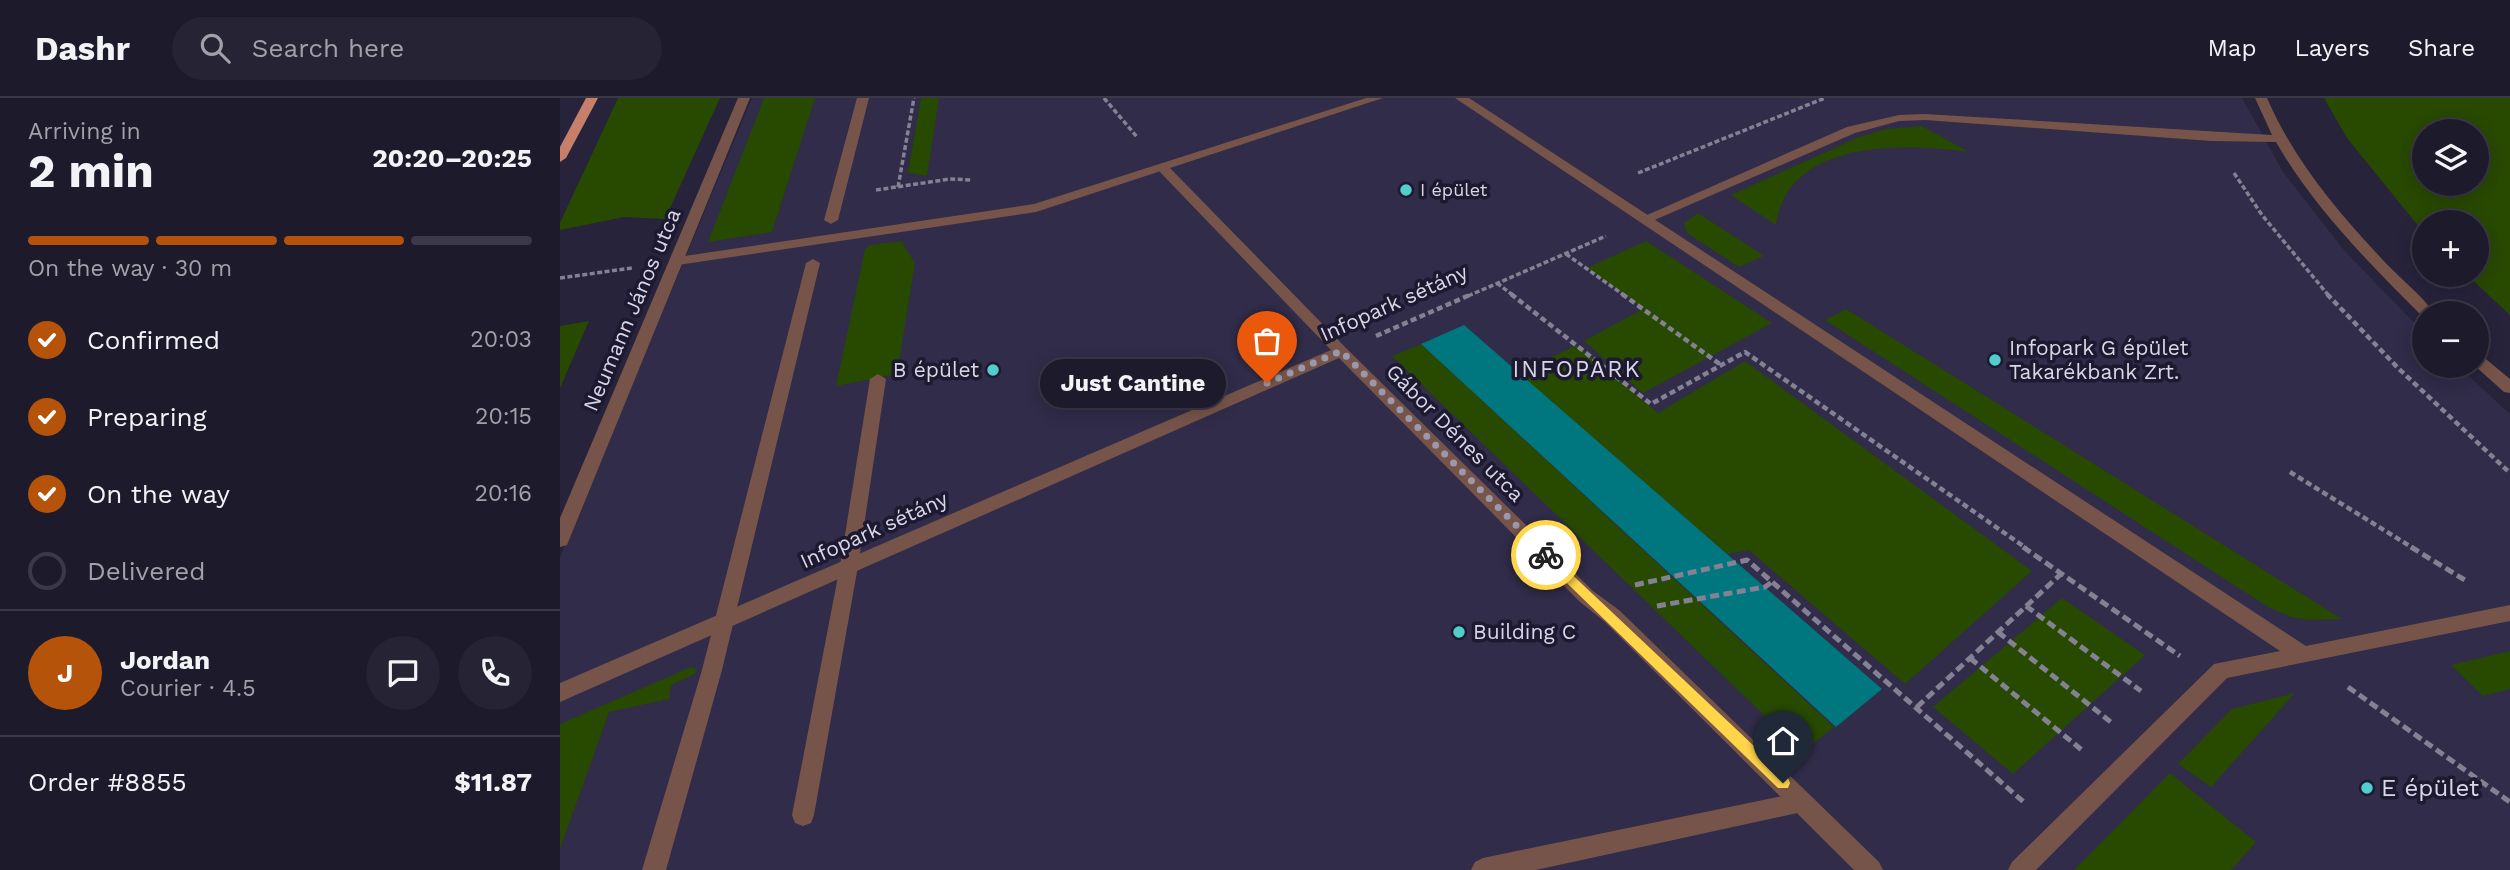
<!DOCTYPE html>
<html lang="en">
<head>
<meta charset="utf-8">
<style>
  :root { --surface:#1d1a2c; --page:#252334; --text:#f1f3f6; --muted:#a0a1a9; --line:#3b3848; --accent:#b45309 }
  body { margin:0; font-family:"Work Sans",sans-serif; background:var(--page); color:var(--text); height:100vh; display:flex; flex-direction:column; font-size:26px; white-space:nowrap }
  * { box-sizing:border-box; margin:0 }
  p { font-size:23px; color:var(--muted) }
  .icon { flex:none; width:38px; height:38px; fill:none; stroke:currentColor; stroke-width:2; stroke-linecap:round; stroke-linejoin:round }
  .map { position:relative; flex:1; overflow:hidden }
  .drawer { display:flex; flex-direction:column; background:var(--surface); width:560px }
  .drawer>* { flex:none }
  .tools { position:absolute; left:1852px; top:21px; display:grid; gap:14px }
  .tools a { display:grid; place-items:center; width:77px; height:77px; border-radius:50%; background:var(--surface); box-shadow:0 4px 18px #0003,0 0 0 2px var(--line); font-size:35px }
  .pin { position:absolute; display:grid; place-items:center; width:60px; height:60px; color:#fff; margin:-72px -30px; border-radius:50% 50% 50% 0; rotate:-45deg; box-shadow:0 0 7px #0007 }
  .pin .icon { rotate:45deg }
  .courier { position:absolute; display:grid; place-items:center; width:70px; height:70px; margin:-35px; border:5px solid #ffd54a; border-radius:50%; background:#fff; color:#222; box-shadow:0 2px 9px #0007 }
  .bubble { position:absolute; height:49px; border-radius:24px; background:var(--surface); box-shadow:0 4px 18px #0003,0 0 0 2px var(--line); font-size:23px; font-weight:700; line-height:49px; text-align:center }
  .summary em { font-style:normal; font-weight:700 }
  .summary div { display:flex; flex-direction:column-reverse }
  .summary { display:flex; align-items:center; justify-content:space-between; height:119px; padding:0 28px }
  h1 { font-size:46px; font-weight:700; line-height:52px }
  .bar { display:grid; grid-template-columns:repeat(4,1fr); gap:10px 7px; align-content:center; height:84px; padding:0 28px }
  .bar i { height:9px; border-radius:5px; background:var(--line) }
  .bar .selected { background:var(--accent) }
  .bar p { grid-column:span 4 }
  .line { display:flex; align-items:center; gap:18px; padding:0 28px; border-top:2px solid var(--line) }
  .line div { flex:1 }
  .round { display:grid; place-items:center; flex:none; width:74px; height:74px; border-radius:37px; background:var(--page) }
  ol { padding:0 28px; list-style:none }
  li { display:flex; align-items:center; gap:21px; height:77px }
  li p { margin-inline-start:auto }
  li .icon { padding:7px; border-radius:50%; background:var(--accent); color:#fff; stroke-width:4 }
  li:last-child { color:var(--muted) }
  li i { width:38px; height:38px; border:4px solid var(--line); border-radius:50% }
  header { display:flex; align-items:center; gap:42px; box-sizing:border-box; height:98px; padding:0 35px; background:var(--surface); border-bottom:2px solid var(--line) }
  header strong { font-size:33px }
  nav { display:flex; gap:38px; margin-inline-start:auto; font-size:24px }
  .search { width:490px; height:63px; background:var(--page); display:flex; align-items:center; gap:18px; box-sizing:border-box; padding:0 24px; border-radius:38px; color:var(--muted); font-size:26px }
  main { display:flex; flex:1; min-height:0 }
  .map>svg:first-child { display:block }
  .built { fill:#302c49 }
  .green { fill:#284900; fill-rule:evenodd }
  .water { fill:#00767f }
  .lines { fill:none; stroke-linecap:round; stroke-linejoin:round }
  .path-far2 { stroke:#848195; stroke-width:3.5; stroke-dasharray:5 2.5; stroke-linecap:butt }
  .path-far1 { stroke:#848195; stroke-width:4.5; stroke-dasharray:6 3.5; stroke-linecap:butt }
  .path { stroke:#848195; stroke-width:5; stroke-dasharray:9 4.5; stroke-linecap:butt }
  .lane { fill:#775449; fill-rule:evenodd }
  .street { fill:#775449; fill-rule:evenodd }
  .primary { fill:#c68069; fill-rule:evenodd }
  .route { fill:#ffd54a }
  .done { stroke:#9a98ab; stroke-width:7; stroke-dasharray:0 12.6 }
  .poi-dot { fill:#52cdcc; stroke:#1d1930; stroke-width:2.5 }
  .labels { text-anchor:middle; stroke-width:7; stroke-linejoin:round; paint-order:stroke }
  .far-poi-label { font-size:18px; fill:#d8d7e7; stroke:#1d1930; text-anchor:start }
  .street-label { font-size:21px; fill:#d8d7e7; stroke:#1d1930 }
  .poi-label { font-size:21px; fill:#d8d7e7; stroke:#1d1930; text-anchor:start }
  .neighbourhood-label { font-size:23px; letter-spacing:2px; fill:#d8d7e7; stroke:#1d1930 }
  .near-poi-label { font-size:24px; fill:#d8d7e7; stroke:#1d1930; text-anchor:start }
</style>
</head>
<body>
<header>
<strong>Dashr</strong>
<div class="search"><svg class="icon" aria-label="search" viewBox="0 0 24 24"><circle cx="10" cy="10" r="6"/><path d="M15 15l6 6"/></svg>Search here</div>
<nav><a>Map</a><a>Layers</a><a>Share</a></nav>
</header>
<main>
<section class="drawer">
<div class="summary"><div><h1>2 min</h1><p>Arriving in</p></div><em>20:20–20:25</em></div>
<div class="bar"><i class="selected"></i><i class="selected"></i><i class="selected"></i><i></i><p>On the way · 30 m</p></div>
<ol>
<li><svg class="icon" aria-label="check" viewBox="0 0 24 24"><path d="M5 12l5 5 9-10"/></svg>Confirmed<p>20:03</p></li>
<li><svg class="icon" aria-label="check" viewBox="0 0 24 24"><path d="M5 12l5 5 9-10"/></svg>Preparing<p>20:15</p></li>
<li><svg class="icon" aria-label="check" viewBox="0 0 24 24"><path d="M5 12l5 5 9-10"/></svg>On the way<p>20:16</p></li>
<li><i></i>Delivered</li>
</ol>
<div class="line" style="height:126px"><b class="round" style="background:var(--accent);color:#fff">J</b><div><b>Jordan</b><p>Courier · 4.5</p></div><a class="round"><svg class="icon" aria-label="chat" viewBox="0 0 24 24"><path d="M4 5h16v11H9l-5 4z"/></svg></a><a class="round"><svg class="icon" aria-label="phone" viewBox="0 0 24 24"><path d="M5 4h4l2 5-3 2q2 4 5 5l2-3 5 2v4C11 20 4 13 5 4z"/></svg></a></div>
<div class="line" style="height:91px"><div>Order #8855</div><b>$11.87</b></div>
</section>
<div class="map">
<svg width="1950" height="772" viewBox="0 0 1950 772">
  <rect width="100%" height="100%" fill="#27233b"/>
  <path class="built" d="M192 0H1682L1723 74 1784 152 1864 235V268H1898L1950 316V772H0V459Z"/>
  <g class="green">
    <path d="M58 0H160L105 121 64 119 0 132V125Z"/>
    <path d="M204 0H255L212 134 148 144Z"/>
    <path d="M361 0H379L367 78 348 75Z"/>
    <path d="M1764 0H1950V217L1907 177H1916V124H1864V135L1787 40ZM1864 33H1916V86H1864Z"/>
    <path d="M1362 28 1409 54C1343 45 1228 41 1216 127L1171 97 1299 39 1326 31Z"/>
    <path d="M1138 115 1204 158 1179 169 1127 135 1124 125Z"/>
    <path d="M341 143 355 165 337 276 276 288 305 151 310 147Z"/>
    <path d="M1086 143 1212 225 1083 295 1024 243 1083 211 1027 170Z"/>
    <path d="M1286 211 1721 483 1782 521 1750 522 1731 519 1708 509 1265 222Z"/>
    <path d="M29 223 0 290V228Z"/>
    <path d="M861 246 1274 629 1242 654 832 258Z"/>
    <path d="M1017 247 1098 315 1185 263 1472 473 1345 586 1189 452 1167 456 958 275Z"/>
    <path d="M1502 500 1585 557 1453 676 1373 609Z"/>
    <path d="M1950 553V591L1923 598 1891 567Z"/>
    <path d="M131 569 136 571 135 576 111 587 109 601 49 614 0 751V626Z"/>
    <path d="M1735 595 1651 689 1618 666 1672 611Z"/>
    <path d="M1610 675 1696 744 1671 772H1514Z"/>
  </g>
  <path class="water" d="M904 227 1322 591 1276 629 861 246Z"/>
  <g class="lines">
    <g class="path-far2">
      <path d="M544 0 577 39"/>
      <path d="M1078 75 1265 0"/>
      <path d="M1674 75 1702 117 1769 198"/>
      <path d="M338 89 354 0"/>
      <path d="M316 92 390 81 411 82"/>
      <path d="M1006 156 1065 198"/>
      <path d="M0 180 72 170"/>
      <path d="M937 185 954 198"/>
      <path d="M908 198 1046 138"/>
    </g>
    <g class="path-far1">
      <path d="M951 196 1091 306 1185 254 1466 450"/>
      <path d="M1062 196 1161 267"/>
      <path d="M1767 196 1838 270 1950 375"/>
      <path d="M816 238 912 196"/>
      <path d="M1730 374 1853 450"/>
    </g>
    <g class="path">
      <path d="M1463 449 1620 558"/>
      <path d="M1851 449 1908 484"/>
      <path d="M1075 487 1187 462 1466 706"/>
      <path d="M1097 508 1205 489 1212 484"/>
      <path d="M1466 508 1581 593"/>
      <path d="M1438 534 1552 625"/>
      <path d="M1410 560 1523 653"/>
      <path d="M1788 589 1950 704"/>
      <path d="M1357 609 1502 475"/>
    </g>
    <g class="lane">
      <path d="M297 0H309L278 122 271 126 264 122Z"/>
      <path d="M806 0H823L476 114 118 167 111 163 118 159 474 106Z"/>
      <path d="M895 0H909L1746 548 1950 507V523L1667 580 1476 772H1448L1452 764 1654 566 1720 553Z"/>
      <path d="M253 161 260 165 162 572 106 772H82L142 572 246 165Z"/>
      <path d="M318 276 326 281 298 468 254 717 251 725 243 728 235 725 232 717 280 468 310 281Z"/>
      <path d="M1242 694 1250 697 1253 704 1250 711 1242 714 976 772H911L915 764 923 760Z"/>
    </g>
    <g class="street">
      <path d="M178 0H190L9 442 7 447 0 449V420Z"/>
      <path d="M1695 0H1707C1734 62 1776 112 1822 161 1838 179 1861 196 1874 215H1864L1862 218C1809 165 1754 110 1716 44L1651 43 1365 22 1339 23 1295 35 1090 124H1080L1078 121 1287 29 1339 17 1365 16 1712 37Z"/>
      <path d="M603 66 607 67 786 250 1033 493 1059 512 1319 764 1323 772H1294L1045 524 1019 503 779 260 0 604V585L771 252 599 73V67Z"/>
      <path d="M1916 255 1921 257 1950 281V295L1944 294 1915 268Z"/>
    </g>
    <path class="primary" d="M26 0H38L6 60 0 64V49Z"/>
  </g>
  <path class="route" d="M986 452 1228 680 1230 685 1228 690H1218L981 460 980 457Z"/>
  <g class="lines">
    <path class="done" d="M707 285 781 253 986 457"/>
  </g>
  <g class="poi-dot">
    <circle cx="846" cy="92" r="7"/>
    <circle cx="1435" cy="262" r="7"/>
    <circle cx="433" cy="272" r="7"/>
    <circle cx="899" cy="534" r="7"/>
    <circle cx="1807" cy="690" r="7"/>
  </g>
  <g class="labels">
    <g class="far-poi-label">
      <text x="860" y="98">I épület</text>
    </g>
    <g class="street-label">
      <text transform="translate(834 205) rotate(-24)" y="7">Infopark sétány</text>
      <text transform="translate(72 212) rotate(-67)" y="7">Neumann János utca</text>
      <text transform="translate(895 335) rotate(45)" y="7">Gábor Dénes utca</text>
      <text transform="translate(314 432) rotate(-24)" y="7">Infopark sétány</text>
    </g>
    <g class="poi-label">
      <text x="1449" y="257">Infopark G épület<tspan x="1449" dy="24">Takarékbank Zrt.</tspan></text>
      <text x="419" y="279" text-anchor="end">B épület</text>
      <text x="913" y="541">Building C</text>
    </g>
    <g class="neighbourhood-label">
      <text x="1017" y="279">INFOPARK</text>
    </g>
    <g class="near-poi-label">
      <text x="1821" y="698">E épület</text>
    </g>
  </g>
</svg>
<div class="tools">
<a><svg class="icon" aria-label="layers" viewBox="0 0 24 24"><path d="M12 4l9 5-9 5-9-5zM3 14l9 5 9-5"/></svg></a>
<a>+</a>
<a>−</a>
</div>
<div class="pin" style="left:707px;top:285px;background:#ea580c"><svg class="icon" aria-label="bag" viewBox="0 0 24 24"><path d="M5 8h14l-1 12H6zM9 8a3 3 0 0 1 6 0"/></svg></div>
<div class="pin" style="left:1223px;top:685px;background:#1f2937"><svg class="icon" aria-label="home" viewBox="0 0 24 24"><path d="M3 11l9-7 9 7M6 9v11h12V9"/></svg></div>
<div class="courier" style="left:986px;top:457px"><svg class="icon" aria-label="bike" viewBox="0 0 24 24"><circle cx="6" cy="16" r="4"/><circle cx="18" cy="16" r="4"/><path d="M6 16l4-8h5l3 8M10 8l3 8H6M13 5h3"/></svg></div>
<div class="bubble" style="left:480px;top:261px;width:186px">Just Cantine</div>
</div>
</main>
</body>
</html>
